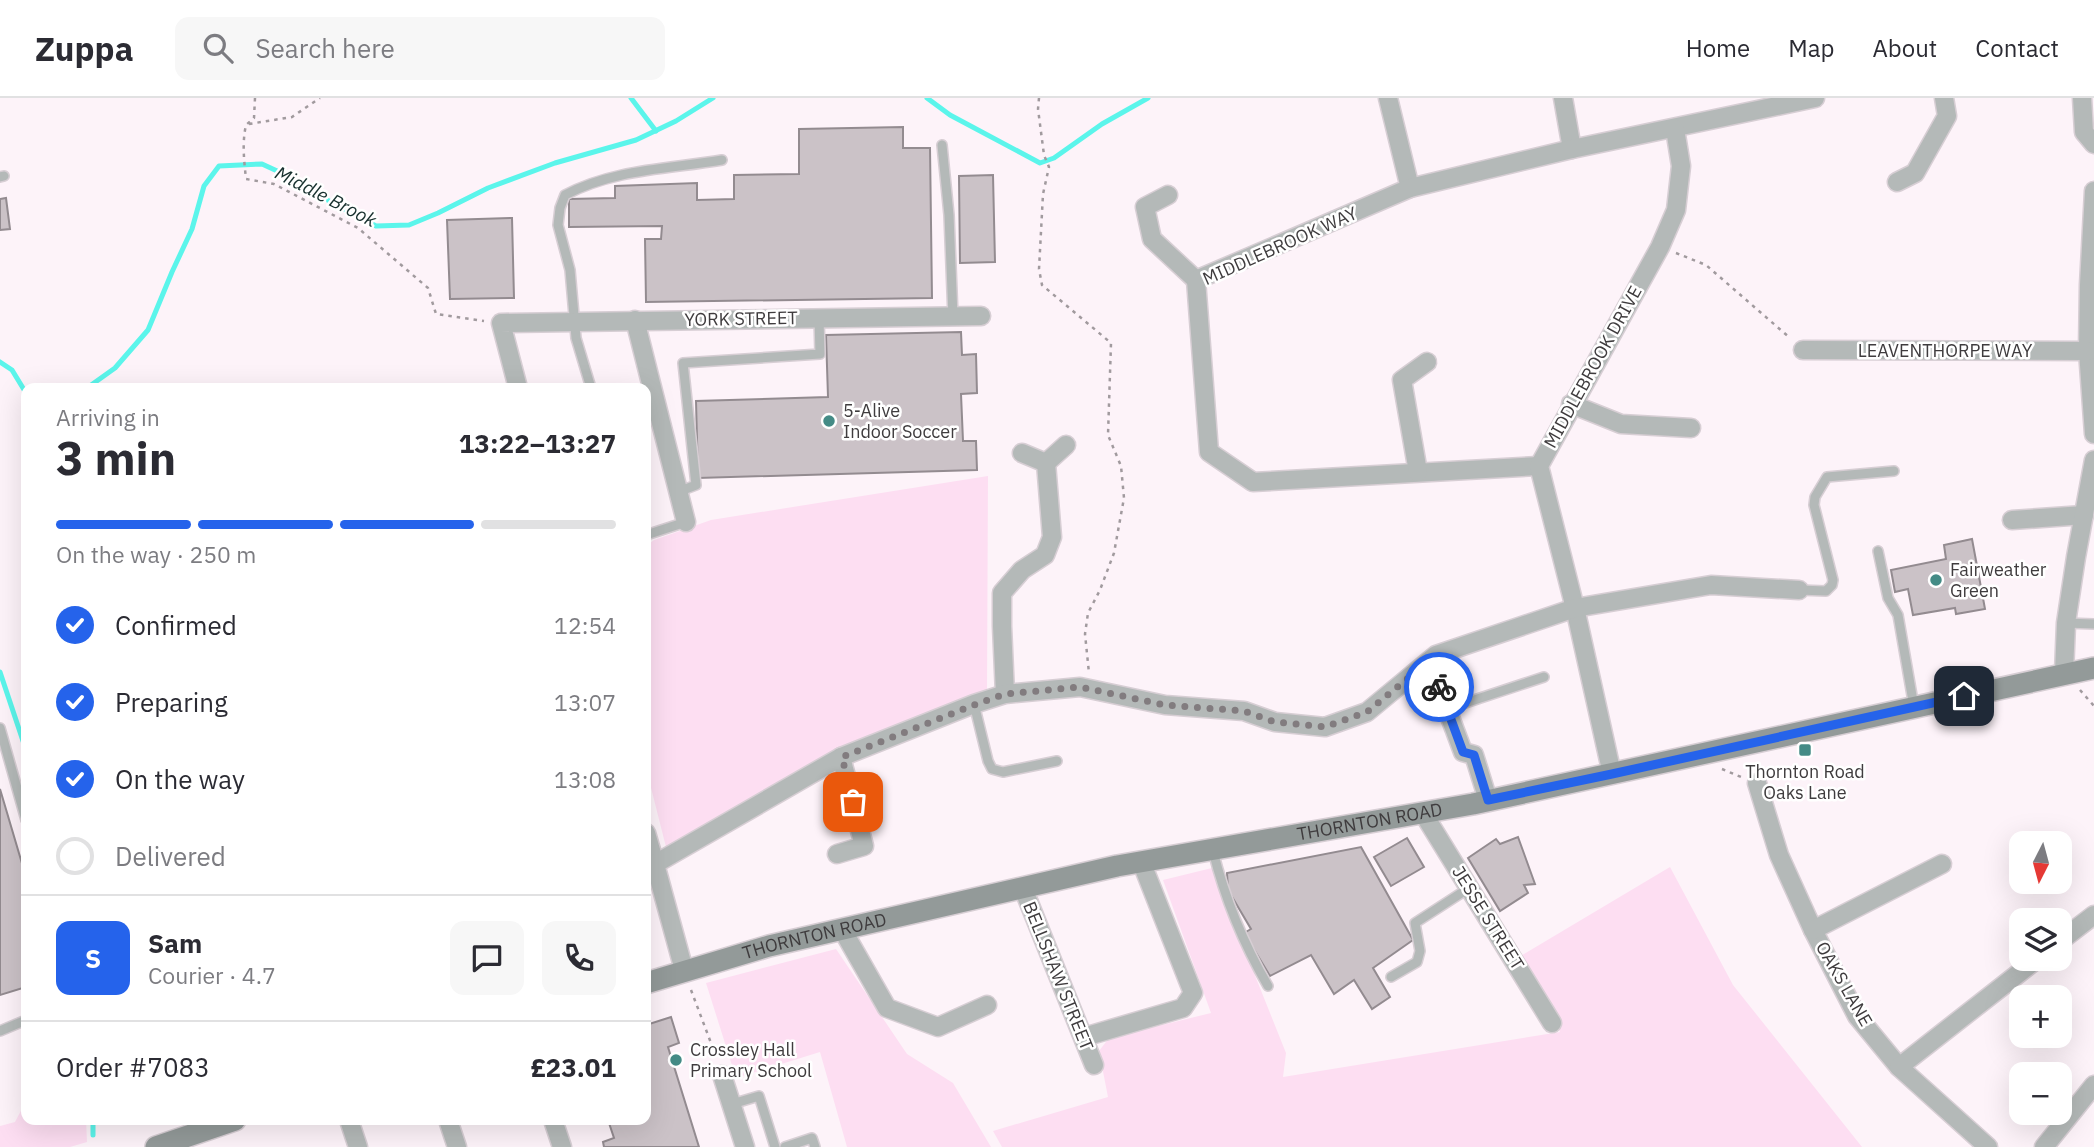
<!DOCTYPE html>
<html lang="en">
<head>
<meta charset="utf-8">
<style>
  :root { --surface:#fff; --page:#f7f7f7; --text:#2b2b33; --muted:#7c7c81; --line:#e1e1e2; --accent:#2563eb }
  body { margin:0; font-family:"IBM Plex Sans",sans-serif; background:var(--page); color:var(--text); height:100vh; display:flex; flex-direction:column; font-size:26px; white-space:nowrap }
  * { box-sizing:border-box; margin:0 }
  p { font-size:23px; color:var(--muted) }
  .icon { flex:none; width:38px; height:38px; fill:none; stroke:currentColor; stroke-width:2; stroke-linecap:round; stroke-linejoin:round }
  .map { position:relative; flex:1; overflow:hidden }
  .sheet { position:absolute; left:21px; top:285px; width:630px; height:742px; display:flex; flex-direction:column; background:var(--surface); border-radius:14px; box-shadow:0 7px 28px #0002 }
  .sheet>* { flex:none }
  .needle { width:46px; rotate:186deg }
  .controls { position:absolute; left:2009px; top:733px; display:grid; gap:14px }
  .controls a { display:grid; place-items:center; width:63px; height:63px; border-radius:14px; background:var(--surface); box-shadow:0 7px 28px #0002; font-size:35px }
  .pin { position:absolute; display:grid; place-items:center; width:60px; height:60px; color:#fff; margin:-30px; border-radius:14px; box-shadow:0 4px 10px #0006 }
  .courier { position:absolute; display:grid; place-items:center; width:70px; height:70px; margin:-35px; border:5px solid #2563eb; border-radius:50%; background:#fff; color:#222; box-shadow:0 2px 9px #0007 }
  .summary em { font-style:normal; font-weight:700 }
  .summary div { display:flex; flex-direction:column-reverse }
  .summary { display:flex; align-items:center; justify-content:space-between; height:119px; padding:0 35px }
  h1 { font-size:46px; font-weight:700; line-height:52px }
  .bar { display:grid; grid-template-columns:repeat(4,1fr); gap:10px 7px; align-content:center; height:84px; padding:0 35px }
  .bar i { height:9px; border-radius:5px; background:var(--line) }
  .bar .on { background:var(--accent) }
  .bar p { grid-column:span 4 }
  .line { display:flex; align-items:center; gap:18px; padding:0 35px; border-top:2px solid var(--line) }
  .line div { flex:1 }
  .round { display:grid; place-items:center; flex:none; width:74px; height:74px; border-radius:14px; background:var(--page) }
  ol { padding:0 35px; list-style:none }
  li { display:flex; align-items:center; gap:21px; height:77px }
  li p { margin-inline-start:auto }
  li .icon { padding:7px; border-radius:50%; background:var(--accent); color:#fff; stroke-width:4 }
  li:last-child { color:var(--muted) }
  li i { width:38px; height:38px; border:4px solid var(--line); border-radius:50% }
  header { display:flex; align-items:center; gap:42px; box-sizing:border-box; height:98px; padding:0 35px; background:var(--surface); border-bottom:2px solid var(--line) }
  header strong { font-size:33px }
  nav { display:flex; gap:38px; margin-inline-start:auto; font-size:24px }
  .search { width:490px; height:63px; background:var(--page); display:flex; align-items:center; gap:18px; box-sizing:border-box; padding:0 24px; border-radius:14px; color:var(--muted); font-size:26px }
  .map>svg:first-child { display:block }
  .green { fill:#fddef2 }
  .lines { fill:none; stroke-linecap:round; stroke-linejoin:round }
  .stream { stroke:#5bf5eb; stroke-width:5 }
  .building { fill:#cbc2c7; stroke:#938b90; stroke-width:2 }
  .service-casing { stroke:#d7ced4; stroke-width:12 }
  .minor-casing { stroke:#d7ced4; stroke-width:21 }
  .secondary-casing { stroke:#d7ced4; stroke-width:24 }
  .path { stroke:#a19a9e; stroke-width:2.5; stroke-dasharray:3.5 5; stroke-linecap:butt }
  .service { stroke:#b4b9b8; stroke-width:9 }
  .minor { stroke:#b4b9b8; stroke-width:18 }
  .secondary { stroke:#939a99; stroke-width:21 }
  .done { stroke:#827c7f; stroke-width:7; stroke-dasharray:0 12.6 }
  .route { stroke:#2563eb; stroke-width:9 }
  .poi-dot { fill:#448b86; stroke:#fff; stroke-width:2.5 }
  .labels { text-anchor:middle; stroke-width:5; stroke-linejoin:round; paint-order:stroke }
  .street-label { font-size:18px; fill:#3f3c3e; stroke:#fff }
  .poi-label { font-size:18px; fill:#3f3c3e; stroke:#fff; text-anchor:start }
  .water-label { font-size:19px; font-style:italic; fill:#17302e; stroke:#fff }
</style>
</head>
<body>
<header>
<strong>Zuppa</strong>
<div class="search"><svg class="icon" aria-label="search" viewBox="0 0 24 24"><circle cx="10" cy="10" r="6"/><path d="M15 15l6 6"/></svg>Search here</div>
<nav><a>Home</a><a>Map</a><a>About</a><a>Contact</a></nav>
</header>
<div class="map">
<svg width="2094" height="1049" viewBox="0 0 2094 1049">
  <rect width="100%" height="100%" fill="#fdf3f9"/>
  <g class="green">
    <path d="M988 378 987 595 848 647 666 749 646 670V448L654 442 711 422Z"/>
    <path d="M1670 769 1733 887 1862 1049H1002L993 1033 1108 999 1099 953 1109 940 1211 915 1163 782 1212 770 1286 955 1283 979 1560 934 1519 859Z"/>
    <path d="M836 851 907 956 953 985 991 1049H847L820 954 736 980 706 885Z"/>
    <path d="M26 1003V1022H86L87 1044 70 1049H0V1028L15 1024Z"/>
  </g>
  <g class="lines">
    <g class="stream">
      <path d="M631 0 656 33"/>
      <path d="M927 0 950 17 1040 65 1054 60 1102 26 1148 0"/>
      <path d="M0 264 12 272 26 295"/>
      <path d="M87 290 115 270 148 232 172 174 192 131 204 88 219 68 262 66 301 84 329 103 376 128 409 127 438 115 488 90 555 65 636 42 676 23 713 0"/>
      <path d="M0 574 26 652"/>
      <path d="M93 1022V1037"/>
    </g>
  </g>
  <g class="building">
    <path d="M903 29V50H930L932 200 646 204 645 141H661L662 128 569 129V101L615 100V88L697 85V102L734 101V77L799 76V31Z"/>
    <path d="M993 77 995 164 960 165 959 78Z"/>
    <path d="M6 100 10 131 0 132V101Z"/>
    <path d="M512 120 514 200 450 201 447 122Z"/>
    <path d="M961 234 962 257 976 256 977 295 961 296 963 343H976L977 372 698 380 696 303 828 299 826 237Z"/>
    <path d="M1972 441 1985 511 1956 516 1955 510 1913 517 1908 491 1895 494 1891 472 1946 461 1944 447Z"/>
    <path d="M0 691 26 779V889L0 897Z"/>
    <path d="M1518 739 1535 786 1524 787 1528 795 1500 813 1468 760 1496 741 1500 746Z"/>
    <path d="M1407 740 1424 769 1391 788 1374 759Z"/>
    <path d="M1361 749 1413 842 1373 870 1390 899 1372 911 1354 882 1334 896 1311 857 1270 878 1244 835 1251 831 1228 792 1227 775Z"/>
    <path d="M671 919 679 945 668 949 699 1049H604L603 1044 614 1040 608 1022H646V927Z"/>
  </g>
  <g class="lines">
    <defs>
      <g id="service">
        <path d="M942 47 949 117 953 219"/>
        <path d="M0 79 4 78"/>
        <path d="M591 290 576 240 570 172 558 127 560 110 565 97C614 71 669 71 722 62"/>
        <path d="M678 394 696 387 683 265 820 256 819 220"/>
        <path d="M646 437 686 424"/>
        <path d="M1878 453 1888 500 1898 517 1914 609"/>
        <path d="M1799 492 1826 493 1832 487 1833 482 1814 407 1815 399 1827 379 1894 373"/>
        <path d="M2066 525 2094 526"/>
        <path d="M974 606 988 663 992 671 1003 674 1057 663"/>
        <path d="M1447 611 1544 579"/>
        <path d="M0 630 26 722"/>
        <path d="M1213 753C1225 801 1243 845 1268 888"/>
        <path d="M1391 879 1417 864 1420 853 1415 825 1469 790"/>
        <path d="M0 933 26 922"/>
        <path d="M732 1006 759 998 775 1049"/>
        <path d="M785 1049 812 1040 815 1049"/>
      </g>
      <g id="minor">
        <path d="M1388 0 1410 90"/>
        <path d="M1563 0 1572 51"/>
        <path d="M2082 0 2084 34 2094 46"/>
        <path d="M1897 84 1915 75 1947 18 1944 0"/>
        <path d="M2094 93 2089 187 2088 253 2094 336"/>
        <path d="M1168 97 1145 109 1152 141 1196 182"/>
        <path d="M635 222 686 424"/>
        <path d="M1803 252 2088 253"/>
        <path d="M518 290 501 225 981 218"/>
        <path d="M1571 306 1621 326 1691 330"/>
        <path d="M1046 365 1066 347"/>
        <path d="M1539 368 1253 384 1209 354 1196 182 1410 90 1572 51 1815 0"/>
        <path d="M1418 374 1402 282 1427 264"/>
        <path d="M2012 422 2084 417"/>
        <path d="M1429 563 1463 654 1474 657 1488 702"/>
        <path d="M2064 575 2066 525 2076 459 2094 362"/>
        <path d="M1005 596 1002 528V495L1022 472 1045 457 1052 439 1046 365 1022 355"/>
        <path d="M1612 676 1575 510 1539 368 1660 149 1676 112 1681 68 1675 31"/>
        <path d="M1757 685 1779 757 1813 832 1857 918 1899 969 1988 1049"/>
        <path d="M1423 715 1552 925"/>
        <path d="M646 735 655 766"/>
        <path d="M837 756 864 748 841 659"/>
        <path d="M1023 790 1094 967"/>
        <path d="M842 831 887 910 938 929 987 907"/>
        <path d="M1813 832 1942 766"/>
        <path d="M2060 843 2094 817"/>
        <path d="M684 872 655 766 841 659 974 606 1005 596 1080 589 1165 607 1244 613 1275 624 1325 629 1367 614 1436 557 1575 510 1711 487 1799 492"/>
        <path d="M1084 939 1183 910 1193 895 1141 763"/>
        <path d="M1899 969 2037 861"/>
        <path d="M722 977 745 1049"/>
        <path d="M349 1022 358 1049"/>
        <path d="M448 1022 457 1049"/>
        <path d="M553 1022 562 1049"/>
        <path d="M2044 1049 2094 987"/>
      </g>
      <g id="secondary">
        <path id="s1" d="M646 885 769 848 1117 768 1473 706 2094 570"/>
        <path d="M156 1049 235 1022"/>
      </g>
    </defs>
    <use href="#service" class="service-casing"/>
    <use href="#minor" class="minor-casing"/>
    <use href="#secondary" class="secondary-casing"/>
    <g class="path">
      <path d="M255 0 254 20 246 27C242 45 244 62 246 81L274 86 358 130 428 190 436 216 484 223"/>
      <path d="M1039 0 1038 11 1044 57 1049 69 1043 96 1039 171 1042 187 1111 245 1108 337 1121 368 1124 400 1114 455 1100 492 1088 515 1085 536 1089 575"/>
      <path d="M249 26 292 19 320 0"/>
      <path d="M1676 155 1706 167 1790 240"/>
      <path d="M2080 592 2094 608"/>
      <path d="M1722 671 1741 679"/>
      <path d="M691 892 717 961"/>
    </g>
    <use href="#service" class="service"/>
    <use href="#minor" class="minor"/>
    <use href="#secondary" class="secondary"/>
  </g>
  <g class="lines">
    <path class="done" d="M853 704 842 659 974 607 1005 596 1080 589 1165 607 1244 613 1275 624 1325 629 1367 614 1429 563 1439 589"/>
    <path class="route" d="M1439 589 1463 654 1474 657 1488 702 1612 676 1964 598"/>
  </g>
  <g class="poi-dot">
    <circle cx="829" cy="323" r="7"/>
    <circle cx="1936" cy="482" r="7"/>
    <rect x="1798" y="645" width="14" height="14" rx="3.5"/>
    <circle cx="676" cy="962" r="7"/>
  </g>
  <g class="labels">
    <g class="street-label">
      <text transform="translate(1280 148) rotate(-24)" y="6">MIDDLEBROOK WAY</text>
      <text transform="translate(741 221) rotate(-1)" y="6">YORK STREET</text>
      <text x="1945" y="259">LEAVENTHORPE WAY</text>
      <text transform="translate(1593 269) rotate(-61)" y="6">MIDDLEBROOK DRIVE</text>
      <text dy="6" stroke="none"><textPath href="#s1" startOffset="742">THORNTON ROAD</textPath></text>
      <text transform="translate(1488 820) rotate(58)" y="6">JESSE STREET</text>
      <text dy="6" stroke="none"><textPath href="#s1" startOffset="175">THORNTON ROAD</textPath></text>
      <text transform="translate(1058 878) rotate(68)" y="6">BELLSHAW STREET</text>
      <text transform="translate(1844 886) rotate(60)" y="6">OAKS LANE</text>
    </g>
    <g class="poi-label">
      <text x="843" y="319">5-Alive<tspan x="843" dy="21">Indoor Soccer</tspan></text>
      <text x="1950" y="478">Fairweather<tspan x="1950" dy="21">Green</tspan></text>
      <text x="1805" y="680" text-anchor="middle">Thornton Road<tspan x="1805" dy="21">Oaks Lane</tspan></text>
      <text x="690" y="958">Crossley Hall<tspan x="690" dy="21">Primary School</tspan></text>
    </g>
    <g class="water-label">
      <text transform="translate(326 98) rotate(27)" y="7">Middle Brook</text>
    </g>
  </g>
</svg>
<div class="controls">
<a><svg class="needle" viewBox="-14 -14 28 28"><path d="M0-13l5 13h-10z" fill="#e53935"/><path d="M0 13l5-13h-10z" fill="#7c7c81"/></svg></a>
<a><svg class="icon" aria-label="layers" viewBox="0 0 24 24"><path d="M12 4l9 5-9 5-9-5zM3 14l9 5 9-5"/></svg></a>
<a>+</a>
<a>−</a>
</div>
<div class="pin" style="left:853px;top:704px;background:#ea580c"><svg class="icon" aria-label="bag" viewBox="0 0 24 24"><path d="M5 8h14l-1 12H6zM9 8a3 3 0 0 1 6 0"/></svg></div>
<div class="pin" style="left:1964px;top:598px;background:#1f2937"><svg class="icon" aria-label="home" viewBox="0 0 24 24"><path d="M3 11l9-7 9 7M6 9v11h12V9"/></svg></div>
<div class="courier" style="left:1439px;top:589px"><svg class="icon" aria-label="bike" viewBox="0 0 24 24"><circle cx="6" cy="16" r="4"/><circle cx="18" cy="16" r="4"/><path d="M6 16l4-8h5l3 8M10 8l3 8H6M13 5h3"/></svg></div>
<section class="sheet">
<div class="summary"><div><h1>3 min</h1><p>Arriving in</p></div><em>13:22–13:27</em></div>
<div class="bar"><i class="on"></i><i class="on"></i><i class="on"></i><i></i><p>On the way · 250 m</p></div>
<ol>
<li><svg class="icon" aria-label="check" viewBox="0 0 24 24"><path d="M5 12l5 5 9-10"/></svg>Confirmed<p>12:54</p></li>
<li><svg class="icon" aria-label="check" viewBox="0 0 24 24"><path d="M5 12l5 5 9-10"/></svg>Preparing<p>13:07</p></li>
<li><svg class="icon" aria-label="check" viewBox="0 0 24 24"><path d="M5 12l5 5 9-10"/></svg>On the way<p>13:08</p></li>
<li><i></i>Delivered</li>
</ol>
<div class="line" style="height:126px"><b class="round" style="background:var(--accent);color:#fff">S</b><div><b>Sam</b><p>Courier · 4.7</p></div><a class="round"><svg class="icon" aria-label="chat" viewBox="0 0 24 24"><path d="M4 5h16v11H9l-5 4z"/></svg></a><a class="round"><svg class="icon" aria-label="phone" viewBox="0 0 24 24"><path d="M5 4h4l2 5-3 2q2 4 5 5l2-3 5 2v4C11 20 4 13 5 4z"/></svg></a></div>
<div class="line" style="height:91px"><div>Order #7083</div><b>£23.01</b></div>
</section>
</div>
</body>
</html>
